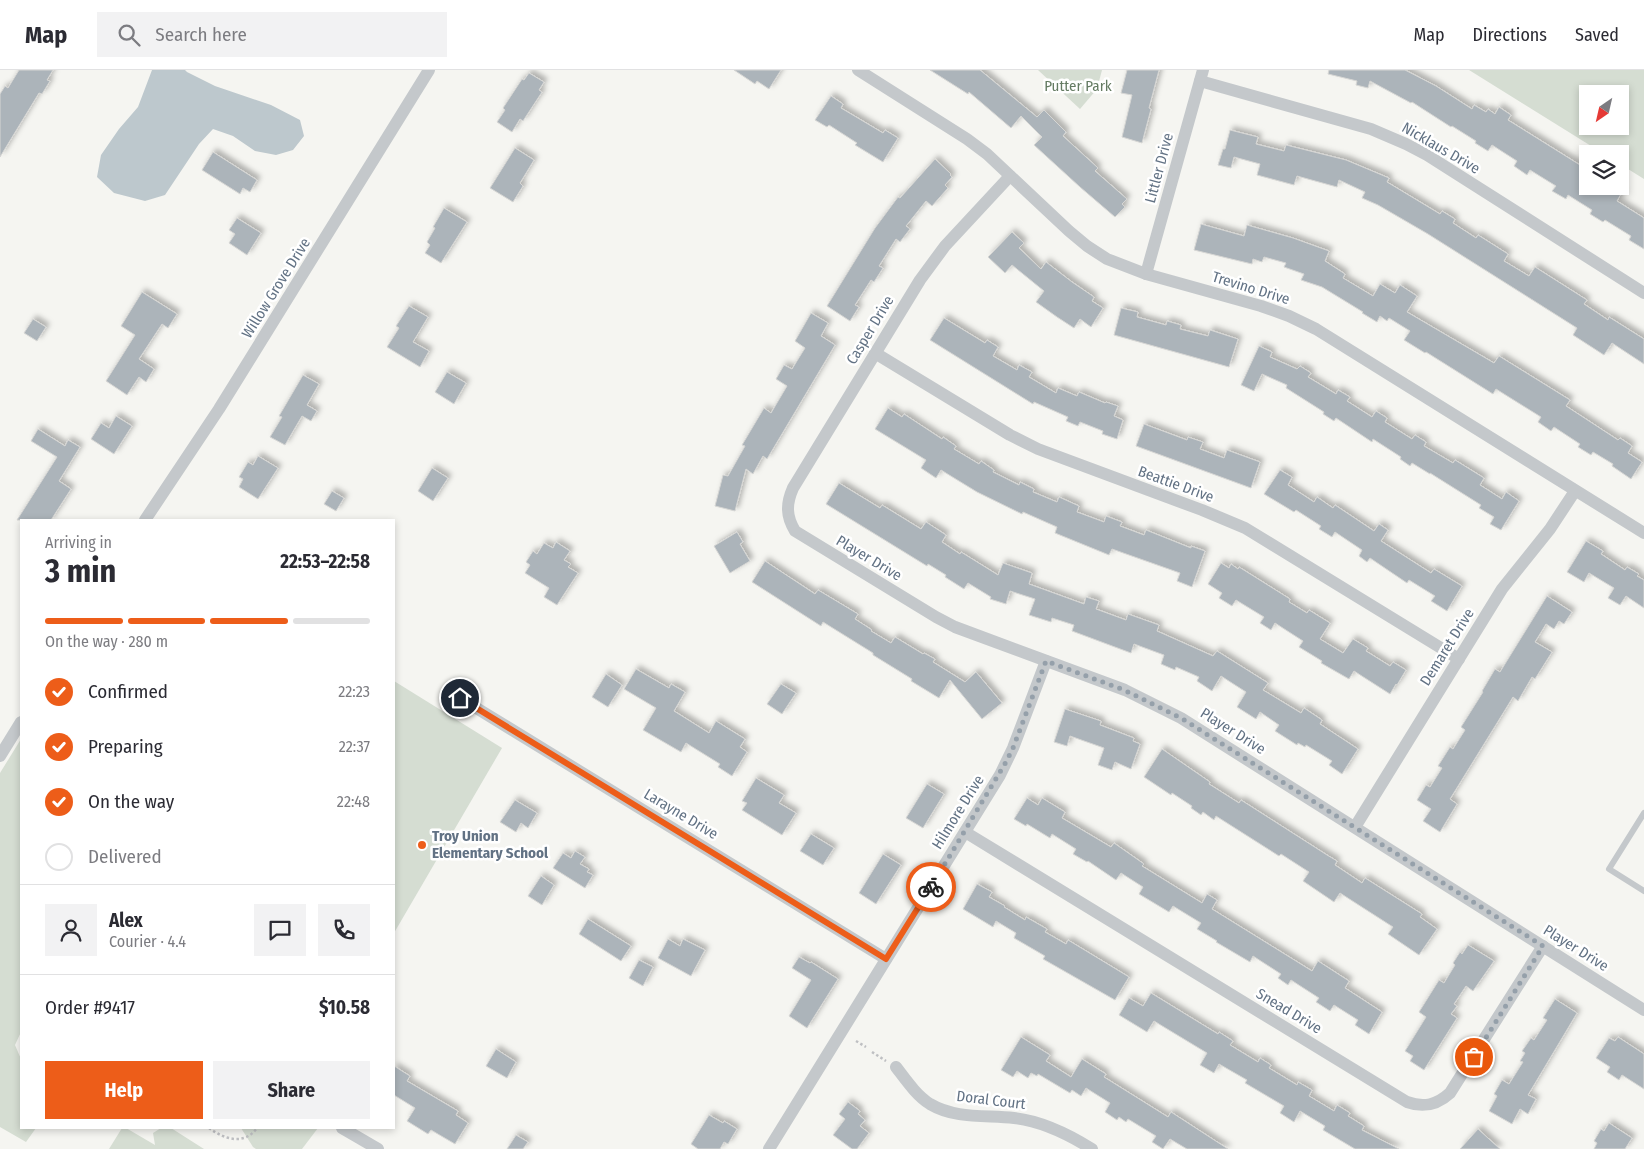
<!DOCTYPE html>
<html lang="en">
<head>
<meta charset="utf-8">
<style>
  :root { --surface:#fff; --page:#f2f2f3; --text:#2b2b33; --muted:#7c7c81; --line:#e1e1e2; --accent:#ed5d19 }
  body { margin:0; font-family:"Fira Sans Condensed",sans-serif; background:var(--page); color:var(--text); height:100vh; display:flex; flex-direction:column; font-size:19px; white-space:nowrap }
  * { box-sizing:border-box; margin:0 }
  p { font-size:16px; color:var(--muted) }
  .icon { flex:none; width:28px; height:28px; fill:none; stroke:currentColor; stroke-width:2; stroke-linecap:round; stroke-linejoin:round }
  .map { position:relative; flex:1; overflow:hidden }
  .panel { position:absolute; left:20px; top:449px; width:375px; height:610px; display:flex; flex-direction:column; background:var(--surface); border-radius:0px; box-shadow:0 2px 8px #0003 }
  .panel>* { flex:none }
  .needle { width:32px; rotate:214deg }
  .controls { position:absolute; left:1579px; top:15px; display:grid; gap:10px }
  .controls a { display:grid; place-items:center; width:50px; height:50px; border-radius:0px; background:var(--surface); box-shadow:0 2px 8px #0003; font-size:25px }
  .pin { position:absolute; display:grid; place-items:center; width:42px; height:42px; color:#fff; margin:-21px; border:2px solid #fff; border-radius:50%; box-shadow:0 1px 5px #0007 }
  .courier { position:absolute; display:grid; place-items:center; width:50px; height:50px; margin:-25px; border:4px solid #ed5d19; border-radius:50%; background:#fff; color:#222; box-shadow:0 1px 6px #0007 }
  .overview em { font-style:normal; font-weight:700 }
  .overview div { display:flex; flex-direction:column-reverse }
  .overview { display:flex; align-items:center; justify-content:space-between; height:85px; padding:0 25px }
  h1 { font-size:32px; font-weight:700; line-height:38px }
  .bar { display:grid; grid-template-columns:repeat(4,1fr); gap:8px 5px; align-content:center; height:60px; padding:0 25px }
  .bar i { height:6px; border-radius:4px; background:var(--line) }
  .bar .selected { background:var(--accent) }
  .bar p { grid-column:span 4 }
  .line { display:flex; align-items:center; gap:12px; padding:0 25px; border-top:1px solid var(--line) }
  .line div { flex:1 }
  .round { display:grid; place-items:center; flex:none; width:52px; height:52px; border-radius:0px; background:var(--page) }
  ol { padding:0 25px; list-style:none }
  li { display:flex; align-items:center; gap:15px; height:55px }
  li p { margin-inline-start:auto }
  li .icon { padding:5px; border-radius:50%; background:var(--accent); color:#fff; stroke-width:4 }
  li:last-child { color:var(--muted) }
  li i { width:28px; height:28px; border:2px solid var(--line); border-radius:50% }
  .primary-button { display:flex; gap:10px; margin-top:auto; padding:10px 25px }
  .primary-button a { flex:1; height:58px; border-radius:0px; background:var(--accent); color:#fff; font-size:20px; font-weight:700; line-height:58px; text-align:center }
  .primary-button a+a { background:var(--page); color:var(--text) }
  header { display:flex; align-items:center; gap:30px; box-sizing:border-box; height:70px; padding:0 25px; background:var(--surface); border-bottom:1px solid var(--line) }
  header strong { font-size:24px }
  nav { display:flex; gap:28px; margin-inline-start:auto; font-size:18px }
  .search { width:350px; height:45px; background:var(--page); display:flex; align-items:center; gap:12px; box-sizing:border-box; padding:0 18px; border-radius:0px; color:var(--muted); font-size:19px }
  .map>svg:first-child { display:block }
  .green { fill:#d5ddd2; fill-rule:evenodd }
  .water { fill:#bdc8cd }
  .building { fill:#acb4ba; stroke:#d6d6d4; filter:url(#shadow) }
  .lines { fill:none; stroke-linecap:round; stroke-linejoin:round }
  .path { stroke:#bebfc2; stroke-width:2.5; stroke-dasharray:2.5 2.5; stroke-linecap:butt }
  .lane { stroke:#c4c8cb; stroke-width:6 }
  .street { stroke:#c4c8cb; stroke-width:12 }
  .done { stroke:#95a0aa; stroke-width:5; stroke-dasharray:0 9 }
  .route { stroke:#ed5d19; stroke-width:6 }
  .poi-dot { fill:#ed5d19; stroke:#fff; stroke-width:2 }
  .labels { text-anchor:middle; stroke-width:5; stroke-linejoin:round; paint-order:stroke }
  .park-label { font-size:15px; fill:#647b62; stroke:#fff }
  .street-label { font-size:15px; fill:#627284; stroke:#fff }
  .poi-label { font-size:15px; font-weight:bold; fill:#627284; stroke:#fff; text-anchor:start }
</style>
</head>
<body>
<header>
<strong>Map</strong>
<div class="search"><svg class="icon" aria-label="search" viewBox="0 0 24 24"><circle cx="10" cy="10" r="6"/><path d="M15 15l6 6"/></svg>Search here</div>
<nav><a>Map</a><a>Directions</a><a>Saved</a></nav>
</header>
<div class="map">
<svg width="1644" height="1079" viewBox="0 0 1644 1079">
  <defs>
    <filter id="shadow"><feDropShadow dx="3.5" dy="-3.5" stdDeviation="2.5" flood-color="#0004"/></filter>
  </defs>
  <rect width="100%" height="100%" fill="#f5f5f1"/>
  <g class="green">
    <path d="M1038 0H1102L1097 19 1080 39Z"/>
    <path d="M1469 0H1644V109L1620 94V84H1604ZM1588 24H1620V56H1588Z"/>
    <path d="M394 611 502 678 394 863Z"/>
    <path d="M21 669V962L15 975 21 989V1058H36L26 1072 0 1057V703Z"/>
    <path d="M122 1058H126L155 1075 153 1063 161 1058H171L204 1079H109Z"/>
    <path d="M241 1058H318L302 1079H256L253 1077Z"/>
  </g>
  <path class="water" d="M152 0H185L187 2 215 16 271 35 300 50 304 66 293 80 276 85 255 81 233 66 213 59 199 74 165 125 145 131 114 123 97 107 101 85 119 59 138 37Z"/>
  <g class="building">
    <path d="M19 0H53L47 10 50 11 42 24 39 23 0 87V24L5 16 8 18Z"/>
    <path d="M734 0H781L769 19 757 11 755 14Z"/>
    <path d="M930 0H980L1037 47 1044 40 1066 62 1063 66 1098 98 1095 101 1127 129 1122 134 1125 137 1115 147 1080 117 1034 75 1042 67 1021 46 1011 58 969 22 968 24Z"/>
    <path d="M1127 0H1159L1149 38 1151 39 1142 73 1122 67 1132 25 1121 23Z"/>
    <path d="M1329 0H1405L1436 16 1472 39 1474 35 1486 42 1488 39 1495 44 1499 37 1511 45 1508 50 1588 100V116H1613L1622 122 1617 131 1644 148V179L1629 170 1631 166 1605 150 1603 152 1590 144 1592 140 1568 125 1566 129 1552 121 1556 116 1530 100 1527 105 1514 96 1517 91 1492 75 1488 81 1475 73 1476 71 1452 56 1451 57 1412 32 1411 33 1370 11 1368 18 1356 15 1357 11 1328 4Z"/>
    <path d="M529 3 544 12 539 20 542 22 523 51 520 49 512 62 497 52 505 40 503 38 522 9 524 10Z"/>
    <path d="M831 26 843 34 841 38 883 63 885 60 898 68 883 92 855 75 857 73 829 55 827 57 815 50Z"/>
    <path d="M1230 60 1258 67 1256 74 1284 81 1286 75 1346 90 1389 108 1387 112 1440 144 1442 141 1455 149 1453 153 1476 168 1478 165 1508 184 1504 191 1529 206 1535 197 1587 230 1584 234 1608 250 1609 247 1644 269V294L1612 273 1604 285 1573 265 1577 258 1428 164 1378 135 1362 128 1365 122 1339 110 1337 117 1297 106 1294 115 1257 105 1260 94 1234 87 1231 98 1218 95 1223 79H1225Z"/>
    <path d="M515 78 534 90 520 113 523 116 513 132 490 118Z"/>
    <path d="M213 82 257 110 250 122 243 118 240 124 202 100Z"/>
    <path d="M935 89 951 104 950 105 952 107 945 115 948 118 932 136 926 131 906 156 910 159 900 172 896 169 879 196 883 198 874 212 871 210 855 235 859 237 850 251 827 236 875 158 898 127 900 128Z"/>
    <path d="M444 138 467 152 441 193 425 183 430 175 427 172 435 158 433 157Z"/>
    <path d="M237 148 261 163 247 185 229 173 235 164 229 160Z"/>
    <path d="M1201 154 1244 166 1247 155 1293 168 1329 181 1325 191 1345 204 1343 208 1373 226 1380 214 1395 223 1400 215 1417 226 1407 242 1494 293 1499 286 1570 330 1566 336 1618 370 1620 368 1632 376 1628 383 1642 392 1631 409 1612 396 1613 394 1593 382 1591 385 1578 377 1580 374 1554 357 1551 361 1538 352 1541 347 1496 319 1493 324 1426 282 1425 283 1404 270 1410 261 1389 248 1387 251 1380 246 1377 252 1362 243 1363 242 1322 217 1301 210 1304 204 1284 197 1286 193 1264 187 1262 192 1253 189 1252 194 1194 180Z"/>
    <path d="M1012 162 1024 173 1019 178 1041 199 1046 192 1072 212 1094 227 1092 231 1103 238 1091 257 1080 249 1074 258 1057 247 1036 232 1044 221 1012 195 1005 203 988 187Z"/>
    <path d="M142 222 177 244 168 258 162 254 139 289 154 299 146 312 139 307 127 325 106 311 135 265 121 256Z"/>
    <path d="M409 236 428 247 413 272 429 281 420 297 387 277 399 258 396 256Z"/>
    <path d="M1121 238 1138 242 1137 247 1166 255 1167 251 1181 255 1180 259 1208 266 1210 260 1238 269 1229 297 1114 265Z"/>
    <path d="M811 243 828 253 821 266 835 275 767 389 763 386 753 404 746 399 735 441 715 436 723 405 728 406 745 376 742 375 764 338 771 343 787 316 776 309 784 295 792 299 805 278 795 271Z"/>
    <path d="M944 248 985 273 987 270 998 277 993 286 1017 300 1019 295 1032 302 1029 307 1056 323 1058 318 1077 326 1079 322 1105 333 1106 332 1118 336 1114 346 1123 350 1117 369 1102 364 1103 361 1080 352 1078 356 1066 351 1068 347 1034 332 1033 334 930 270Z"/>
    <path d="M33 249 46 257 37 271 24 263Z"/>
    <path d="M1259 276 1272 282 1270 287 1297 299 1300 296 1311 303 1308 307 1336 324 1338 320 1350 327 1347 331 1372 347 1376 341 1387 348 1385 352 1412 369 1415 365 1426 372 1424 376 1453 393 1455 390 1484 408 1480 415 1502 429 1506 422 1519 431 1501 460 1490 454 1494 447 1479 438 1481 435 1430 403V404L1412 393 1410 396 1400 389 1401 387 1373 369 1372 372 1336 348 1334 351 1323 344 1324 342 1286 318 1287 315 1262 304 1254 321 1241 315Z"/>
    <path d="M447 302 466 313 454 334 435 322Z"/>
    <path d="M303 305 319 314 307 335 317 341 311 351 302 346 285 375 270 367 282 347 279 346Z"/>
    <path d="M888 338 902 347 904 344 942 369 943 367 956 376 954 379 979 394 981 391 994 400 993 402 1019 415 1020 412 1034 419 1033 422 1057 432 1059 427 1079 436 1077 442 1104 452 1106 446 1122 452 1120 456 1144 465 1146 460 1191 478V476L1205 481 1192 517 1177 511 1180 503 1112 479 1109 485 1055 463 1057 457 1023 442 1022 444 977 422 941 400 936 408 921 398 926 390 875 359Z"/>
    <path d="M116 346 132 356 114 384 91 369 101 353 109 358Z"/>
    <path d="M1144 354 1187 370 1188 367 1203 372 1200 379 1224 388 1227 380 1260 392 1251 418 1136 376Z"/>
    <path d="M38 359 65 376 68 370 80 377 59 411 71 419 51 450H17L57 387 31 371Z"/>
    <path d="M258 386 278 398 258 429 239 417 243 409 239 407 248 392 253 395Z"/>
    <path d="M432 398 448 408 433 431 418 421Z"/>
    <path d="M1280 400 1292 407 1288 415 1314 432 1317 427 1333 438 1335 435 1374 461 1379 454 1388 460 1381 471 1431 503 1434 499 1462 516 1447 541 1431 531 1435 526 1409 510 1407 513 1370 488 1367 492 1359 486 1362 480 1335 462 1332 467 1319 459 1321 456 1296 440 1294 442 1264 424Z"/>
    <path d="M839 413 880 438 882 435 921 459 926 452 946 465 942 472 960 484 961 482 998 505 1003 493 1032 503 1029 514 1084 534 1086 527 1099 531 1096 539 1126 550 1128 544 1159 555 1157 561 1213 586 1217 581 1268 613 1263 620 1301 643 1304 638 1322 650 1320 654 1358 679 1342 704 1329 695 1332 691 1306 675 1305 677 1298 673 1297 675 1275 661 1279 655 1260 642 1256 649 1237 637 1246 622 1221 606 1212 621 1197 611 1199 607 1176 597 1175 600 1161 594 1164 585 1134 574 1131 583 1072 561 1074 555 1052 548 1051 552 1029 545 1035 529 1010 521 1006 534 990 529 991 527 968 513 964 519 945 507 946 505 928 494 927 496 826 434Z"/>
    <path d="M332 421 344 428 336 441 324 434Z"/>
    <path d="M737 462 743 472 740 474 750 491 730 503 714 476Z"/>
    <path d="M1586 471 1603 481 1601 484 1625 500 1627 497 1639 504 1637 506 1644 510V538L1626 526 1620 535 1608 528 1614 518 1589 503 1584 512 1567 502Z"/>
    <path d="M556 472 570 481 564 490 571 494 568 497 578 503 557 535 544 527 549 518 525 503 530 495 526 492 533 481 537 484 544 473 553 478Z"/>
    <path d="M765 491 815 524 818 520 858 544 855 549 872 560 871 561 891 573 895 567 923 584 924 583 935 589 933 592 965 612 976 602 1002 633 982 649 950 610 939 628 911 611 912 609 873 585V583L823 552 821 556 752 512Z"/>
    <path d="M1221 493 1229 498 1231 494 1238 499 1239 497 1290 529 1289 532 1307 543 1309 540 1330 553 1320 569 1343 583 1353 569 1368 578 1366 581 1390 596 1393 592 1406 600 1397 615 1396 614 1390 624 1354 601 1349 609 1321 593 1322 591 1299 577 1303 571 1275 553 1271 560 1260 553 1264 547 1236 530 1232 536 1219 528 1222 523 1208 514Z"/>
    <path d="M1547 526 1572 542 1564 554 1559 551 1554 559 1546 554 1535 572 1552 582 1535 609 1532 607 1518 631 1513 627 1497 653 1450 729 1457 734 1440 762 1423 751 1431 739 1417 730 1426 715 1430 717 1442 698 1438 696 1450 677 1453 679 1465 660 1461 657 1483 622 1482 621 1495 599 1500 602Z"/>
    <path d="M636 599 669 618 671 614 685 622 674 641 709 663 716 651 745 669 740 677 747 682 732 706 718 697 720 694 686 673 681 682 643 660 656 638 624 619Z"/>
    <path d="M606 604 622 615 608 637 592 627Z"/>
    <path d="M781 614 796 623 782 644 767 634Z"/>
    <path d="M1065 639 1101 651 1100 655 1134 668 1133 671 1140 674 1131 699 1115 692 1112 700 1098 695 1104 678 1070 666 1067 676 1054 672Z"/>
    <path d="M1162 679 1210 712 1209 714 1239 733 1241 730 1327 785 1337 791 1335 795 1362 813 1365 808 1422 844 1420 847 1437 859 1419 885 1388 864 1393 857 1340 823 1334 832 1303 811 1309 802 1281 784 1279 786 1216 746 1214 750 1203 742 1201 745 1191 738 1192 736 1172 723 1171 725 1144 707Z"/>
    <path d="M756 708 784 725 779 733 796 743 782 765 742 740 747 733 742 731Z"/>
    <path d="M927 714 944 724 923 758 906 748Z"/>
    <path d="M1027 728 1038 735 1042 728 1065 742 1062 748 1111 777 1114 773 1144 794 1142 796 1202 833 1207 824 1217 830 1212 839 1312 901 1318 891 1349 911 1345 918 1382 942 1369 964 1355 955 1358 950 1334 935 1330 941 1316 932 1319 928 1291 910 1288 915 1278 908 1281 904 1253 886 1250 892 1216 872 1217 871 1197 859 1201 853 1173 836 1169 842 1139 824 1143 817 1121 803 1116 810 1088 791 1087 792 1073 784 1076 779 1052 764 1050 768 1027 754 1026 756 1014 749Z"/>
    <path d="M515 730 537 743 528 758 521 753 516 762 500 752Z"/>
    <path d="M811 764 834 778 823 795 800 781Z"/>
    <path d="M575 781 585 787 580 794 589 799 587 802 593 805 585 818 553 798 563 783 571 788Z"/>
    <path d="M883 784 901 795 876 834 859 823Z"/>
    <path d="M541 806 554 815 542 835 528 826Z"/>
    <path d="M977 814 992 822 989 827 1005 836 1004 837 1025 850 1026 847 1047 859 1045 862 1066 874 1068 870 1129 907 1115 930 1043 889 1045 886 1014 868 1016 863 996 851 993 857 963 839Z"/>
    <path d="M588 849 631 876 621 891 579 864Z"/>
    <path d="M668 869 680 876 683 869 705 880 691 906 658 888Z"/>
    <path d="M1468 875 1494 891 1473 921 1466 916 1454 934 1457 936 1451 944 1457 948 1424 1000 1410 991 1413 986 1405 981 1426 947 1419 942 1439 910 1444 913 1455 895 1453 893 1460 882 1462 884Z"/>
    <path d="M799 887 810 893 811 892 838 909 807 958 789 946 811 910 792 898Z"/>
    <path d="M639 890 653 897 643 916 629 908Z"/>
    <path d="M1151 923 1218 964 1219 962 1233 971 1230 975 1258 992 1260 988 1271 995 1269 998 1297 1015 1298 1012 1312 1020 1309 1026 1334 1041 1337 1035 1350 1043 1348 1046 1364 1056 1362 1060 1399 1079H1355L1323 1060 1325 1056 1300 1041 1294 1052 1280 1043 1284 1036 1245 1013 1247 1010 1219 994 1214 1003 1200 995 1207 983 1154 951 1147 962 1119 945 1129 928 1143 936Z"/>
    <path d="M1555 929 1577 943 1528 1025 1536 1029 1528 1044 1520 1039 1512 1054 1489 1041 1497 1026 1494 1024 1502 1010 1509 1014 1523 992 1520 991 1525 983 1522 981 1531 968 1534 970 1547 950 1543 948Z"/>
    <path d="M1021 967 1050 985 1046 991 1071 1007 1082 989 1106 1004 1104 1007 1168 1047 1171 1042 1228 1079H1187L1170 1069 1163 1079 1152 1072 1156 1066 1128 1049 1126 1052 1119 1047 1117 1050 1105 1042 1110 1033 1086 1018 1081 1026 1072 1020 1070 1023 1038 1004 1037 1006 1031 1003 1028 1008 1017 1001 1013 1007 1001 1000Z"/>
    <path d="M1618 967 1644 984V1019L1622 1005 1619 1010 1607 1002 1610 997 1596 988 1609 968 1615 971Z"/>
    <path d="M496 979 516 992 507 1008 486 996Z"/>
    <path d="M394 996 410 1006 407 1011 458 1041 456 1045 468 1053 455 1074 431 1060 428 1064 407 1051 415 1038 394 1025Z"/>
    <path d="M848 1032 860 1041 858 1044 865 1050 860 1056 869 1063 857 1079H852L833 1065 845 1049 839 1044Z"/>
    <path d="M709 1045 723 1053 724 1051 737 1059 728 1074 724 1072 720 1079H698L691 1074Z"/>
    <path d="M1609 1053 1632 1068 1625 1079H1594L1597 1073 1594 1071 1601 1059 1604 1061Z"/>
    <path d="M1478 1059 1500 1079H1460Z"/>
    <path d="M516 1065 528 1072 523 1079H507Z"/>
  </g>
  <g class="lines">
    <g class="path">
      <path d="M856 971 866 977"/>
      <path d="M872 982 886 991"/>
      <path d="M209 1058C224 1069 244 1076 257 1058"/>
    </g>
    <path class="lane" d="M1644 743 1609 799 1644 821"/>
    <g class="street">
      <path d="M858 0 967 69 987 84 1069 161 1087 176 1107 189 1146 204 1261 236 1289 246 1316 259 1644 463"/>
      <path d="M1200 11 1371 59 1406 74 1427 85 1644 223"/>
      <path d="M1010 106 945 176 920 210 793 418C786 434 786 446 795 461L936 547 955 557 1125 620 1181 648 1644 940"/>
      <path d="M1146 204 1203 0"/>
      <path d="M875 283 1010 365 1038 379 1202 440 1245 458 1459 589"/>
      <path d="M145 450 219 339 429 0"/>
      <path d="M460 628 886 889"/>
      <path d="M0 686 21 652"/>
      <path d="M1355 757 1502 519 1550 459 1575 421"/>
      <path d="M965 762 1407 1032C1424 1038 1437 1035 1450 1023L1543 876"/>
      <path d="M896 997C906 1010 916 1025 930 1034 955 1049 986 1045 1014 1048 1042 1051 1068 1064 1092 1079"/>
      <path d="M342 1058 378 1079"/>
      <path d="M769 1079 1000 705 1013 678 1046 591"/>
    </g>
  </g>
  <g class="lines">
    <path class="done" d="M931 817 1006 692 1013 678 1046 591 1124 620 1181 648 1543 876 1474 987"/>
    <path class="route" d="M460 628 886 889 931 817"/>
  </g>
  <circle class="poi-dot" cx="422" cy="775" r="5"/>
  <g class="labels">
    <g class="park-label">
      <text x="1078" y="21">Putter Park</text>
    </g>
    <g class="street-label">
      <text transform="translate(1441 78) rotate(30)" y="5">Nicklaus Drive</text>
      <text transform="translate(1159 98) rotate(-75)" y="5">Littler Drive</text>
      <text transform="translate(276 218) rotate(-58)" y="5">Willow Grove Drive</text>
      <text transform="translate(1251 218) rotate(17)" y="5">Trevino Drive</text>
      <text transform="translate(870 260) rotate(-59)" y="5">Casper Drive</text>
      <text transform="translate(1176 414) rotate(20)" y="5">Beattie Drive</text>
      <text transform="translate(869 488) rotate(31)" y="5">Player Drive</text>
      <text transform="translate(1447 577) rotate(-58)" y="5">Demaret Drive</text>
      <text transform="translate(1233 661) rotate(32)" y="5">Player Drive</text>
      <text transform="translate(958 742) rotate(-58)" y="5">Hilmore Drive</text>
      <text transform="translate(681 744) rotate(31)" y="5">Larayne Drive</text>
      <text transform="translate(1576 878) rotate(32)" y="5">Player Drive</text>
      <text transform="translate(1289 941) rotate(31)" y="5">Snead Drive</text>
      <text transform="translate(991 1030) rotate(7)" y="5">Doral Court</text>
    </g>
    <g class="poi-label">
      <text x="432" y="771">Troy Union<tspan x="432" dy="17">Elementary School</tspan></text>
    </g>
  </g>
</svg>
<div class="controls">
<a><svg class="needle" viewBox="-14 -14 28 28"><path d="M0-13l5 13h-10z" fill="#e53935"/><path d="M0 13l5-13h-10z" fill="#7c7c81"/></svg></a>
<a><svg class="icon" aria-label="layers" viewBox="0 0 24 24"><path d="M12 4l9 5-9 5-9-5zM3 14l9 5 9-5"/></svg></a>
</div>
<div class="pin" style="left:1474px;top:987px;background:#ea580c"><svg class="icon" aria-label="bag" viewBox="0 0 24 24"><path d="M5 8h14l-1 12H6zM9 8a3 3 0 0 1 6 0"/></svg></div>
<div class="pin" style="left:460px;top:628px;background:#1f2937"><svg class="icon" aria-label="home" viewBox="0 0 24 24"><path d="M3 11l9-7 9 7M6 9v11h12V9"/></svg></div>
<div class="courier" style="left:931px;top:817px"><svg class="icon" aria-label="bike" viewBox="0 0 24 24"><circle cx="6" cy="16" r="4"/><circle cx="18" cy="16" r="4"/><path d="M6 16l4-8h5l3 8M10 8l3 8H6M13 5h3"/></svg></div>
<section class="panel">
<div class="overview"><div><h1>3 min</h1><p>Arriving in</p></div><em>22:53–22:58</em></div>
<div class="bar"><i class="selected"></i><i class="selected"></i><i class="selected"></i><i></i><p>On the way · 280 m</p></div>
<ol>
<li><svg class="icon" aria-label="check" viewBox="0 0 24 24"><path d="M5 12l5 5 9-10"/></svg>Confirmed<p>22:23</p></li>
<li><svg class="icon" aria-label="check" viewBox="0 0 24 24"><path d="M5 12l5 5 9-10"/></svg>Preparing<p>22:37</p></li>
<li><svg class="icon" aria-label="check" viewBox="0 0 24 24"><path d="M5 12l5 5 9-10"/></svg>On the way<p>22:48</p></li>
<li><i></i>Delivered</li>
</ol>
<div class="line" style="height:90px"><a class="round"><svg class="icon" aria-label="person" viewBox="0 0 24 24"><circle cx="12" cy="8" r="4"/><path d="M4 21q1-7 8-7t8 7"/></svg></a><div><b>Alex</b><p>Courier · 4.4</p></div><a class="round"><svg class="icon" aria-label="chat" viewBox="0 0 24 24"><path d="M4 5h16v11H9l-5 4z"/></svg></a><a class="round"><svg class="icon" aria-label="phone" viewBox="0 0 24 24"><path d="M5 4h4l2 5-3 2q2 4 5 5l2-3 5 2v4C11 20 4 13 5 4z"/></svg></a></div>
<div class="line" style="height:65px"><div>Order #9417</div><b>$10.58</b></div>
<div class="primary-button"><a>Help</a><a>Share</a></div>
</section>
</div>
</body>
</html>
